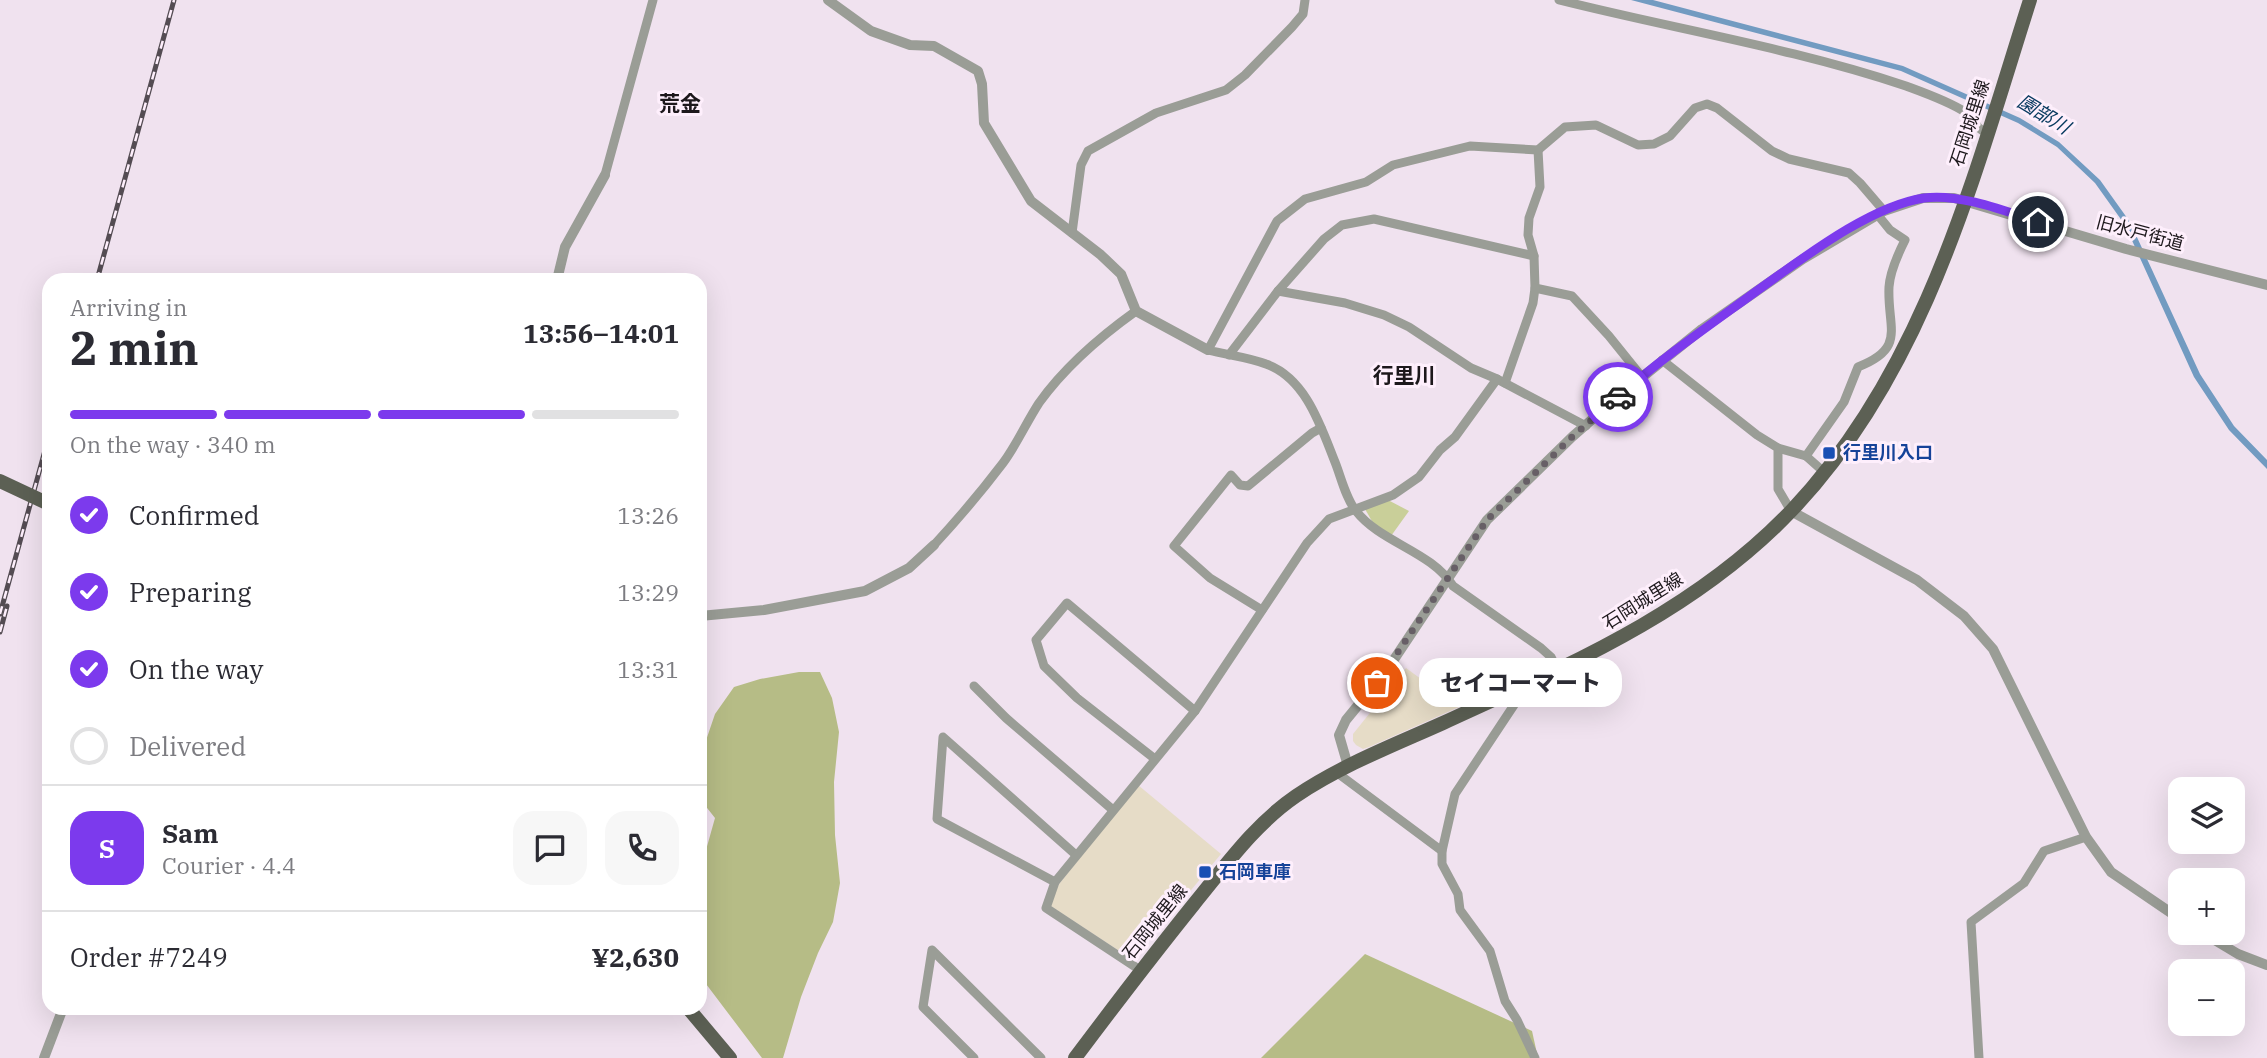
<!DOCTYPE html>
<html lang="en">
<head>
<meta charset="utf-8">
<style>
  :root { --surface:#fff; --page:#f7f7f7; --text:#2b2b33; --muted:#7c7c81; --line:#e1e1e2; --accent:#7c3aed }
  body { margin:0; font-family:"IBM Plex Serif","Noto Sans JP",serif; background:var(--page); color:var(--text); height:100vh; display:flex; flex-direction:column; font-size:26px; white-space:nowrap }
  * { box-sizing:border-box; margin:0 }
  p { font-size:23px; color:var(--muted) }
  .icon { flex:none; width:38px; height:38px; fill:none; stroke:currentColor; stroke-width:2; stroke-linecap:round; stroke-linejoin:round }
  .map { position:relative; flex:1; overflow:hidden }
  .drawer { position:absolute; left:42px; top:273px; width:665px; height:742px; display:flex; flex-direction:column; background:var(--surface); border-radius:21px; box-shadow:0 7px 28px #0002 }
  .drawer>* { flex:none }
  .buttons { position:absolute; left:2168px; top:777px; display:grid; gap:14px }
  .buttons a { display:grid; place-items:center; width:77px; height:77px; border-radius:14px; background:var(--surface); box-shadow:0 7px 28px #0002; font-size:35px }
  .pin { position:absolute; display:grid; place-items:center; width:60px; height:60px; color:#fff; margin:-30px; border:4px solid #fff; border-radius:50%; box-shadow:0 2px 7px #0007 }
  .courier { position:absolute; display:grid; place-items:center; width:70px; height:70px; margin:-35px; border:5px solid #7c3aed; border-radius:50%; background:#fff; color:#222; box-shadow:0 2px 9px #0007 }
  .bubble { position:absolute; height:49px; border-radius:21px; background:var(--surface); box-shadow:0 7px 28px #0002; font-size:23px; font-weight:800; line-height:49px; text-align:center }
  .overview em { font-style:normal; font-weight:800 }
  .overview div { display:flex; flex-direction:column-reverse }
  .overview { display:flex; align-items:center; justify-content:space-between; height:119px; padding:0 28px }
  h1 { font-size:46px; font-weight:800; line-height:52px }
  .bar { display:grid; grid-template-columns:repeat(4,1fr); gap:10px 7px; align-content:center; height:84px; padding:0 28px }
  .bar i { height:9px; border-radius:5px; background:var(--line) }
  .bar .current { background:var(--accent) }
  .bar p { grid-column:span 4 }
  .line { display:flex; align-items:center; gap:18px; padding:0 28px; border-top:2px solid var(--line) }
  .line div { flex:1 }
  .round { display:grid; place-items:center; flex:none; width:74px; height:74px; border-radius:21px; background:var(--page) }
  ol { padding:0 28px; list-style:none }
  li { display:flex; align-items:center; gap:21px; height:77px }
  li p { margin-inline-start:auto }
  li .icon { padding:7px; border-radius:50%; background:var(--accent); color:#fff; stroke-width:4 }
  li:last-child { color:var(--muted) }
  li i { width:38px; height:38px; border:4px solid var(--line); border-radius:50% }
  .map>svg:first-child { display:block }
  .commercial { fill:#e6dcc7 }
  .green { fill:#c9cf99 }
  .forest { fill:#b6bc86 }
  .water { fill:#729bc1 }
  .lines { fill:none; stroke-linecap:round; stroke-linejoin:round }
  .minor { stroke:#9a9d96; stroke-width:9 }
  .tertiary { stroke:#9a9d96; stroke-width:10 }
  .primary { stroke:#5c6054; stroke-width:14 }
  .rail-casing { stroke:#544c53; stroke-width:5 }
  .rail { stroke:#feeffc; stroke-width:2.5; stroke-dasharray:8; stroke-linecap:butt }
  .primary-bridge { stroke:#5c6054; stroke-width:14 }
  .done { stroke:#675f66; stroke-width:7; stroke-dasharray:0 12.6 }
  .route { stroke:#7c3aed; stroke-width:9 }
  .transit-dot { fill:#1a4fb4; stroke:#feeffc; stroke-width:2.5 }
  .labels { text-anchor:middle; stroke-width:6; stroke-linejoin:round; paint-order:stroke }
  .street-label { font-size:18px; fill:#1d181c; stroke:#feeffc }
  .transit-label { font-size:18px; font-weight:bold; fill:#164399; stroke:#feeffc; text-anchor:start }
  .water-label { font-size:19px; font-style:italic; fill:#093b60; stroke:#feeffc }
  .quarter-label { font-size:21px; font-weight:bold; fill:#1d181c; stroke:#feeffc }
</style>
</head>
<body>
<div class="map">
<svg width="2267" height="1058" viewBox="0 0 2267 1058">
  <rect width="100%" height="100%" fill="#f0e2ef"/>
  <g class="commercial">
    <path d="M1406 668 1459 707 1369 747 1363 749 1356 745 1353 741V734Z"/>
    <path d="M1138 785 1221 854 1133 960 1049 905 1059 884Z"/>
  </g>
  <path class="green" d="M1388 500 1409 511 1391 536 1373 523 1365 509Z"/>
  <g class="forest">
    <path d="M799 672H820L832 698 839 732 834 782 835 835 840 883 833 922 818 953 801 997 783 1058H762L700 976V857L706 850 715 818 700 799V758L715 714 734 687 760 679Z"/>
    <path d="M1365 954 1532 1031 1538 1058H1261Z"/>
  </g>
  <path class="water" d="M1631 0H1653L1903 66 2020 118 2059 142 2100 180 2130 222 2200 374 2234 426 2267 460V469L2229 430 2194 377 2125 225 2095 183 2057 147 2018 123 1901 71Z"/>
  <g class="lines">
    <g class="minor">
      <path d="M1559 0C1674 29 1793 48 1906 86 1925 93 1948 101 1965 112 1975 119 1974 128 1987 133"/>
      <path d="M1538 150 1540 187 1529 218 1528 235 1534 256 1535 288 1572 296 1609 336 1642 377"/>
      <path d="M605 175 653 0"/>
      <path d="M1072 233 1081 165 1088 151 1156 113 1226 90 1245 75 1292 27 1303 14 1305 0"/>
      <path d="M1278 291 1345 303 1384 315 1409 327 1471 368 1497 379 1586 426"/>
      <path d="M1229 355 1278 291 1324 239 1342 225 1374 219 1534 256"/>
      <path d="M1662 360 1757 435 1778 448V489L1791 511"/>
      <path d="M1505 383 1533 303 1535 288"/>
      <path d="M1778 448 1806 456"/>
      <path d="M1824 472 1806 456 1844 402 1858 367C1907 348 1887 328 1889 287 1890 271 1898 254 1905 240L1890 230 1877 214"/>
      <path d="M934 545C958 519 981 492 1003 463 1017 444 1026 423 1039 403 1064 368 1101 336 1136 311"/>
      <path d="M1262 610 1210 578 1174 546 1231 475 1240 485 1248 486 1312 433 1321 428"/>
      <path d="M1558 671 1551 657 1541 648 1453 586C1431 551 1381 543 1356 511 1346 499 1341 477 1335 462 1321 427 1306 378 1266 364 1248 357 1227 355 1208 350L1277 221 1305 199 1366 182 1393 165 1470 146 1538 150 1565 127 1596 125 1638 145 1654 144 1670 136 1695 108 1707 104 1717 108 1772 151 1789 159 1849 173 1860 183 1884 211"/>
      <path d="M974 686 1006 718 1113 810"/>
      <path d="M1514 691 1516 702 1455 794 1442 851V864L1458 894 1460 910 1490 951 1505 1001 1517 1020 1535 1058"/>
      <path d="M1155 759 1077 698 1044 666 1036 640 1067 603 1195 711"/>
      <path d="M1336 772 1442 851"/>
      <path d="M1055 882 937 819 943 737 1076 855"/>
      <path d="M1140 970 1046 908 1055 882 1195 711 1307 543 1329 519 1393 495 1419 477 1440 450 1455 437 1497 379"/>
      <path d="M974 1058 923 1007 932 950 1041 1058"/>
      <path d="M1979 1058 1971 922 2024 883 2044 851 2086 837"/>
    </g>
    <g class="tertiary">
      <path d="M828 0 871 31 910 45 934 46 978 71 982 84 984 123 1031 201 1101 255 1121 274 1136 311 1208 350"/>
      <path d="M557 280 565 247 605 175"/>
      <path d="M1791 511 1917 580 1964 616 1993 649 2086 837 2111 872 2180 919"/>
      <path d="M700 616 764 610 865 591 909 568 934 545"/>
      <path d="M1348 766 1339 735 1346 720 1387 670 1487 520 1572 437 1620 395 1702 329 1803 259 1884 211 1923 198H1954L2126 249 2267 285"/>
      <path d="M2203 933 2238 954 2267 965"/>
      <path d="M44 1058 63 1008"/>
    </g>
    <g class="primary">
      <path d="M688 1008 730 1058"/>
      <path d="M1075 1058C1114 1006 1153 955 1194 904 1226 865 1255 824 1296 796 1342 765 1394 745 1443 723 1569 665 1695 612 1792 510 1925 370 1973 179 2030 0"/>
    </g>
    <defs>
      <g id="rail">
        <path d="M97 280 174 0"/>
        <path d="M0 614 49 436"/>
        <path d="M0 632 7 606"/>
      </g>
    </defs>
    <use href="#rail" class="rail-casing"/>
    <use href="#rail" class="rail"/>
    <path class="primary-bridge" d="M0 481 49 504"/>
  </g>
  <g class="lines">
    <path class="done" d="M1377 683 1487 520 1572 437 1618 397"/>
    <path class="route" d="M1618 397C1662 358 1710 325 1758 290 1802 259 1870 206 1924 198 1959 193 2005 211 2038 222"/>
  </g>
  <g class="transit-dot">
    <rect x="1822" y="446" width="14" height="14" rx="3.5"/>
    <rect x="1198" y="865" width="14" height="14" rx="3.5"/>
  </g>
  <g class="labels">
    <g class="street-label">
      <text transform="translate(1970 123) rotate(-72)" y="6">石岡城里線</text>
      <text transform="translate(2140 233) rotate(15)" y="6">旧水戸街道</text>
      <text transform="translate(1643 601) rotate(-32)" y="6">石岡城里線</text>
      <text transform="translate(1155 922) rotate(-51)" y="6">石岡城里線</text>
    </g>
    <g class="transit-label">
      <text x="1843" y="459">行里川入口</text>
      <text x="1219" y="878">石岡車庫</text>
    </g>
    <g class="water-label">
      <text transform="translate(2044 114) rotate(31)" y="7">園部川</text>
    </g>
    <g class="quarter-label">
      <text x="680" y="111">荒金</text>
      <text x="1404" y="383">行里川</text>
    </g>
  </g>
</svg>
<div class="buttons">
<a><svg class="icon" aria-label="layers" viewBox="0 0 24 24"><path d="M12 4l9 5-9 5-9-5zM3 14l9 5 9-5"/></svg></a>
<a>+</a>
<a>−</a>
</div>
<div class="pin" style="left:1377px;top:683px;background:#ea580c"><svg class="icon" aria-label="bag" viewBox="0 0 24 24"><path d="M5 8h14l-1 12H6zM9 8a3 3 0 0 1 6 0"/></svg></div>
<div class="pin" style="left:2038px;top:222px;background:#1f2937"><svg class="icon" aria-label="home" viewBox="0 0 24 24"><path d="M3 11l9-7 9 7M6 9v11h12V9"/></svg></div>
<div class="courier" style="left:1618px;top:397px"><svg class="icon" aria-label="car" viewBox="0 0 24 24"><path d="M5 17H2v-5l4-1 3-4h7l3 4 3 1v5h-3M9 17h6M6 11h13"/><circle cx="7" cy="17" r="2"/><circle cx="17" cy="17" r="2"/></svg></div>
<div class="bubble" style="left:1419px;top:658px;width:203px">セイコーマート</div>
<section class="drawer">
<div class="overview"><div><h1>2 min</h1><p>Arriving in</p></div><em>13:56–14:01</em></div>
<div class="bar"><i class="current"></i><i class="current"></i><i class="current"></i><i></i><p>On the way · 340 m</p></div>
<ol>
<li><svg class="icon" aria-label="check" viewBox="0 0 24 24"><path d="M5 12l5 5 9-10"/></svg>Confirmed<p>13:26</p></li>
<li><svg class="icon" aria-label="check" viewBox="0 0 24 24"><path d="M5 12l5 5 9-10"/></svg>Preparing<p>13:29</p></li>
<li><svg class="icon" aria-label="check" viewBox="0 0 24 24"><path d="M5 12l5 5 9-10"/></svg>On the way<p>13:31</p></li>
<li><i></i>Delivered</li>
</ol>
<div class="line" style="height:126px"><b class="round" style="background:var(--accent);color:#fff">S</b><div><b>Sam</b><p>Courier · 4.4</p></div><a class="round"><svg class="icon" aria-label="chat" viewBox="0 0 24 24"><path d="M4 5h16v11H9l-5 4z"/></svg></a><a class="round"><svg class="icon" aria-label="phone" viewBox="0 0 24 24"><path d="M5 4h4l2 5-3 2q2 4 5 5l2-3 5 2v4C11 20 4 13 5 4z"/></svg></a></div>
<div class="line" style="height:91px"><div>Order #7249</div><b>¥2,630</b></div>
</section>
</div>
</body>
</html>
